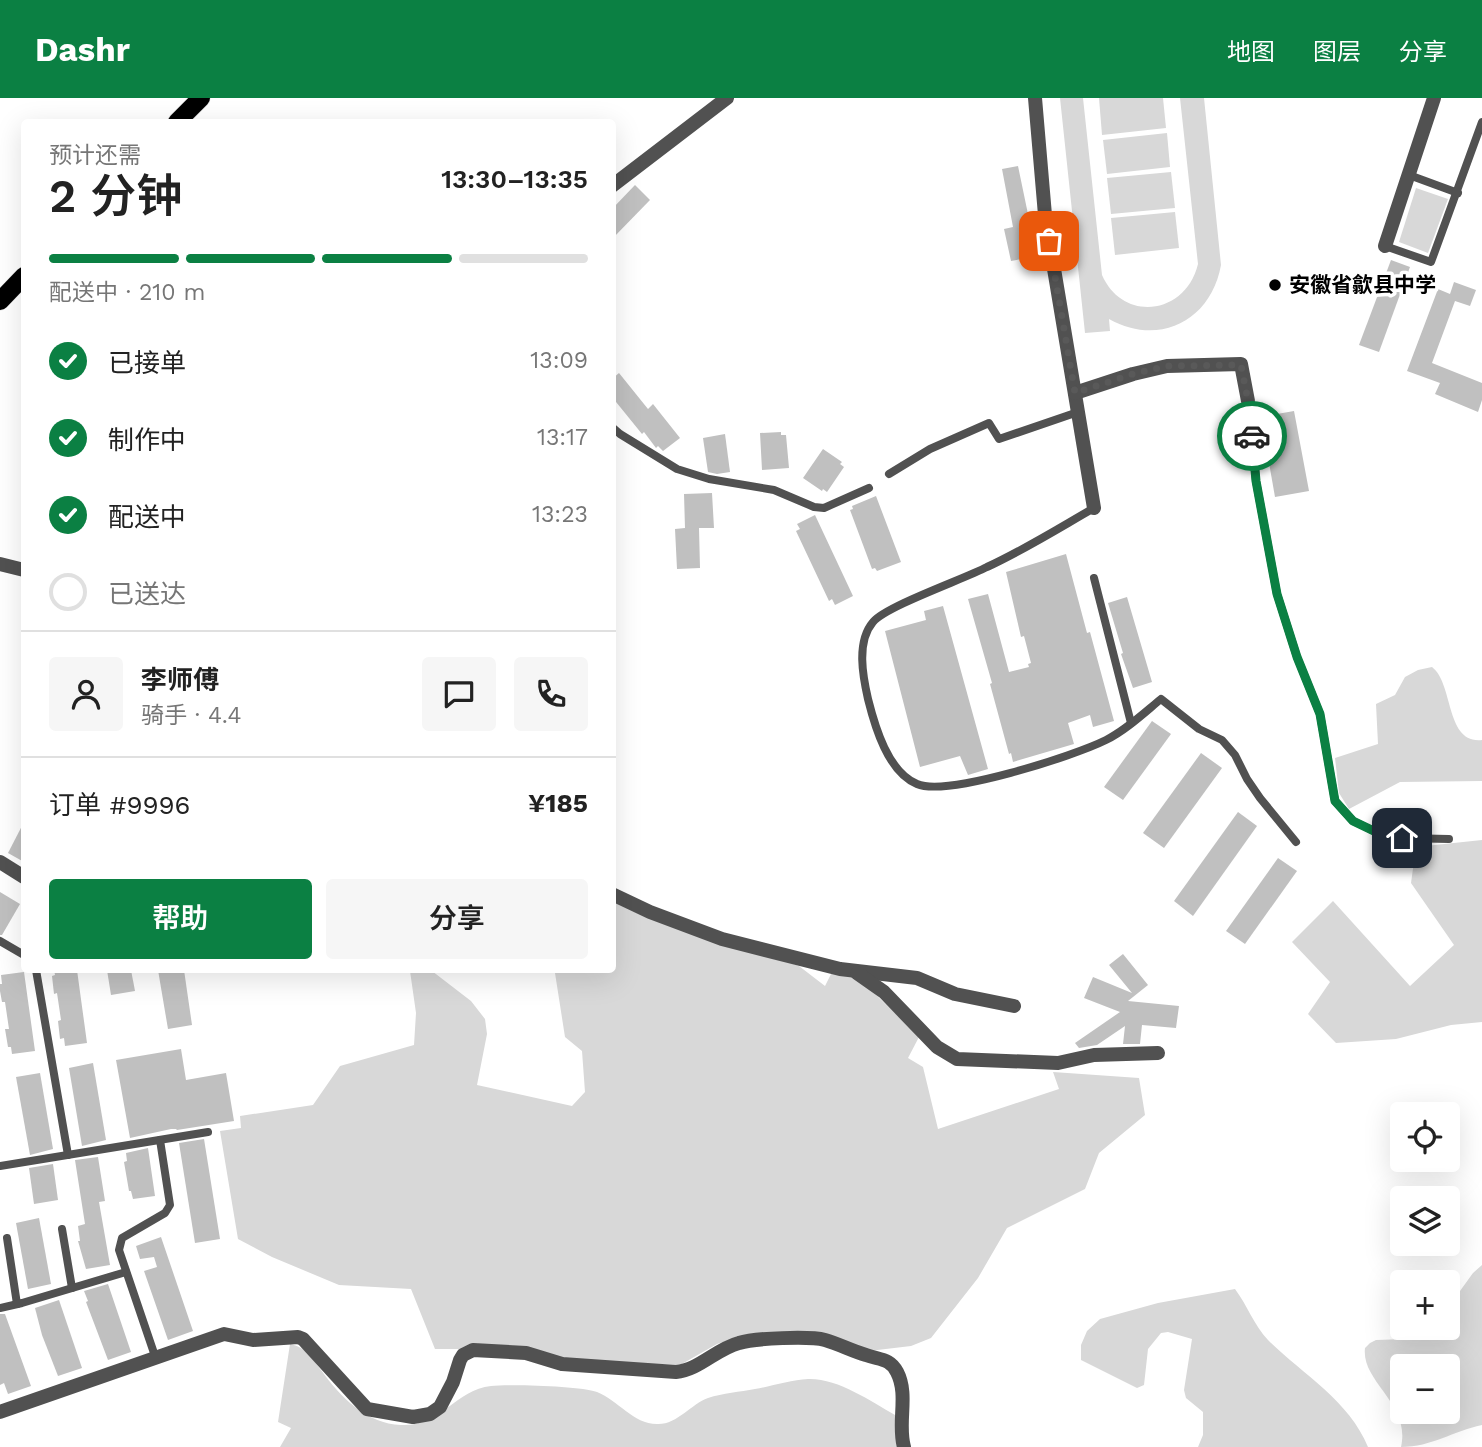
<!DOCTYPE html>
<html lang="zh">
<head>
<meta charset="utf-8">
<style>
  :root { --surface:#fff; --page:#f6f6f6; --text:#222; --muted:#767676; --line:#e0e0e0; --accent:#0b8043 }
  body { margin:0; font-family:"Work Sans","Noto Sans SC",sans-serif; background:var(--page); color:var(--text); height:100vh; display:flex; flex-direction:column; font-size:26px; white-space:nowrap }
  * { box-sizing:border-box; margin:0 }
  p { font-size:23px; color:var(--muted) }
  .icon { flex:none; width:38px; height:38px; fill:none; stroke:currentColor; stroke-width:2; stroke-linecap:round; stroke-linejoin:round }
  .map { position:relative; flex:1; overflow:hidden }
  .sheet { position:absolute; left:21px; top:21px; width:595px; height:854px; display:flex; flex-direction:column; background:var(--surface); border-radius:7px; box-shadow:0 7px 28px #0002 }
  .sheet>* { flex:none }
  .buttons { position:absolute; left:1390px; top:1004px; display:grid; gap:14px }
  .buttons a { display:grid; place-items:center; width:70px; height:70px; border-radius:7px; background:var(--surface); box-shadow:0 7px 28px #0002; font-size:35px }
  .pin { position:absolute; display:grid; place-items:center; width:60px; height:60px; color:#fff; margin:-30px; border-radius:14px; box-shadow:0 4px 10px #0006 }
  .courier { position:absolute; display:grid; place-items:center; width:70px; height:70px; margin:-35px; border:5px solid #0b8043; border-radius:50%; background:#fff; color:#222; box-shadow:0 2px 9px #0007 }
  .headline em { font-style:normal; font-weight:600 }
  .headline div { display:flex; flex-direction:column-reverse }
  .headline { display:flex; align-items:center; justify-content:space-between; height:119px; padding:0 28px }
  h1 { font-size:46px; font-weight:600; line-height:52px }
  .bar { display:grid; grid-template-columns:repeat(4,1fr); gap:10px 7px; align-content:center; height:84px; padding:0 28px }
  .bar i { height:9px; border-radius:5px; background:var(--line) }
  .bar .selected { background:var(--accent) }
  .bar p { grid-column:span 4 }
  .line { display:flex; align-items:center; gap:18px; padding:0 28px; border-top:2px solid var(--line) }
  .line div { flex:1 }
  .round { display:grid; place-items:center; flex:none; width:74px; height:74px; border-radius:7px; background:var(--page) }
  ol { padding:0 28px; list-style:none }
  li { display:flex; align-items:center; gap:21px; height:77px }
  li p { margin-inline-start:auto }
  li .icon { padding:7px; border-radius:50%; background:var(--accent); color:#fff; stroke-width:4 }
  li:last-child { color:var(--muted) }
  li i { width:38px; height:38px; border:4px solid var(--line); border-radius:50% }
  .primary-button { display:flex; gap:14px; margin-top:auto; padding:14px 28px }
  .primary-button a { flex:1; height:80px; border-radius:7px; background:var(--accent); color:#fff; font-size:28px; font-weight:600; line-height:80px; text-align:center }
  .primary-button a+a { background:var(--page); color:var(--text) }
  header { display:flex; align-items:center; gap:42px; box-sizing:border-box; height:98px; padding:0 35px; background:var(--accent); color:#fff }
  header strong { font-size:33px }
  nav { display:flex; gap:38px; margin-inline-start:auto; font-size:24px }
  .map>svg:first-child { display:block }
  .green { fill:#d8d8d8; fill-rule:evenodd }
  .building { fill:#c0c0c0 }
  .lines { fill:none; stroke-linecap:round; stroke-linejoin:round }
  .primary-casing { stroke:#dbdbdb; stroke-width:19 }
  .service { stroke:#515151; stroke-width:8 }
  .minor { stroke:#515151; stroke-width:14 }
  .primary { stroke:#000; stroke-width:18 }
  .done { stroke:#595959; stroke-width:7; stroke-dasharray:0 12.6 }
  .route { stroke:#0b8043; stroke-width:9 }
  .poi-dot { fill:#000; stroke:#fff; stroke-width:2.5 }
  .labels { text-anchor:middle; stroke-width:7; stroke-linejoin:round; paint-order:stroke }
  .poi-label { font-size:21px; font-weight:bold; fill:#000; stroke:#fff; text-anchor:start }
</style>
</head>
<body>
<header>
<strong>Dashr</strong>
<nav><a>地图</a><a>图层</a><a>分享</a></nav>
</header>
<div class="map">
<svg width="1482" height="1349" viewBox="0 0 1482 1349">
  <rect width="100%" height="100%" fill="#fff"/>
  <g class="green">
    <path d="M1060 0H1083L1102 177C1123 225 1186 217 1198 166L1180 0H1204L1221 167C1211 223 1159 249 1109 221L1110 233 1085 235Z"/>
    <path d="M1099 0H1163L1166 30 1102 37Z"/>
    <path d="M1167 35 1170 69 1107 76 1103 42Z"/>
    <path d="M1171 74 1175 110 1111 116 1107 80Z"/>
    <path d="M1416 90 1448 101 1428 155 1399 144Z"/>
    <path d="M1175 114 1179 150 1115 157 1111 120Z"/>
    <path d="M1432 569C1454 586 1445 646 1482 642V683L1400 684 1349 711 1339 695 1335 660 1378 646 1376 606 1395 597 1405 579 1418 572Z"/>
    <path d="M1482 742V924L1451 927 1396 941 1336 945 1308 916 1330 884 1292 844 1333 803 1410 888 1454 847 1411 785 1416 749Z"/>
    <path d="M613 801 799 868 825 888 832 874 857 878 919 939 908 960 923 969 938 1031 1059 991 1053 974 1139 980 1145 1017 1099 1055 1085 1091 1007 1130 978 1180 931 1240 911 1248 869 1253 741 1238 717 1246 680 1267 565 1263 524 1251H435L411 1191 339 1187 272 1159 238 1141 220 1033 241 1030 240 1018 313 1007 340 968 414 947 416 915 410 873H432L471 903 485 921 487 936 477 987 572 1008 585 994 582 953 565 939 555 875 547 872H612Z"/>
    <path d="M1482 1167V1327C1453 1333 1432 1349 1401 1349 1411 1305 1361 1284 1365 1250L1370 1245 1376 1242 1406 1241 1432 1230H1447V1211L1473 1175ZM1402 1269H1447V1314H1402Z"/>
    <path d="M1235 1191C1247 1207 1254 1227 1268 1242 1302 1276 1349 1302 1368 1349H1198L1203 1337V1314L1186 1300 1184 1292 1192 1241 1168 1234 1161 1235 1148 1251 1144 1287 1137 1290 1081 1262V1247L1087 1233 1100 1221 1158 1205Z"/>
    <path d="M290 1246C306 1249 312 1260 321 1272 340 1299 367 1326 401 1327 441 1329 455 1292 491 1288 511 1286 581 1288 597 1294 618 1302 633 1326 657 1326 677 1327 691 1306 708 1300 723 1295 740 1294 755 1291 772 1288 791 1282 808 1281 838 1280 870 1303 895 1317L898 1349H280L291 1330 278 1324Z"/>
  </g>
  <g class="building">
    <path d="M1018 68 1029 121 1025 122 1032 159 1011 163 1004 131 1013 129 1002 71Z"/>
    <path d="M635 87 650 102 612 141V111Z"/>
    <path d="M1391 162 1410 169 1379 254 1359 247Z"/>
    <path d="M1454 184 1476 192 1470 208 1455 203 1432 265 1482 285V302L1478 314 1435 296 1440 285 1407 273 1438 191 1450 196Z"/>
    <path d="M619 275 648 311 653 306 680 340 663 353 658 348 656 350 644 334 642 336 612 299V281Z"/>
    <path d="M1294 313 1309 393 1275 399 1261 319Z"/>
    <path d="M781 334V337H786L789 370 762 372 760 335Z"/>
    <path d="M725 336 730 374 717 376 708 374 703 340Z"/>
    <path d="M823 351 842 364 840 366 844 369 827 394 823 391 822 393 803 380Z"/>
    <path d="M712 395 714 430H699L700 470 677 471 675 431 685 430 684 396Z"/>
    <path d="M876 398 901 464 877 473 875 470 872 471 850 412 853 411 852 408Z"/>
    <path d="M815 417 853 498 835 507 832 501 829 503 796 433 800 431 797 426Z"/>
    <path d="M1066 456 1087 535 1090 534 1114 623 1093 629 1090 617 1068 625 1074 646 1013 664 1011 655 1009 656 990 586 992 585 968 501 988 496 1009 574 1029 569 1028 566 1031 565 1024 538 1021 539 1006 474Z"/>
    <path d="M1127 499 1152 584 1133 590 1121 556 1123 555 1108 505Z"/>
    <path d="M943 508 988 671 968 677 960 658 920 669 885 533 926 522 924 513Z"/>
    <path d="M1152 623 1171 636 1123 702 1104 689Z"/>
    <path d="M1201 655 1222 670 1164 750 1143 735Z"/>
    <path d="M1238 714 1257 728 1193 818 1174 803Z"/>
    <path d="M24 724V764L8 755Z"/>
    <path d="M1278 760 1297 773 1245 846 1226 833Z"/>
    <path d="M0 794 20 806 2 837H0Z"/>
    <path d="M1123 856 1148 887 1128 903 1179 908 1176 930 1142 927 1140 946H1123L1125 928 1097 947 1079 950 1075 945 1120 914 1084 900 1093 879 1132 895 1109 867Z"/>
    <path d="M54 872H77L87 945 65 948 64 940 60 941 58 923 61 922 57 895 54 896 52 878 55 877Z"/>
    <path d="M107 872H131L135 893 111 897Z"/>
    <path d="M158 872H184L192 927 168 931Z"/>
    <path d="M24 874 35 953 12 956 11 949H8L5 931H9L5 904H2L0 893V886H2L1 877Z"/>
    <path d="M181 951 186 982 226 975 234 1023 177 1032 176 1031H171L130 1040 116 962Z"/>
    <path d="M93 965 106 1042 82 1048 69 970Z"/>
    <path d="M40 975 53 1051 30 1057 16 979Z"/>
    <path d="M204 1041 220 1141 195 1145 179 1045Z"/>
    <path d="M148 1050 155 1098 133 1101 131 1093H129L124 1064 127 1063 126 1055Z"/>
    <path d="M98 1059 105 1103 99 1104 110 1167 86 1171 78 1143H80L78 1128 85 1126 75 1062Z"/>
    <path d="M53 1066 58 1102 34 1106 29 1070Z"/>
    <path d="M39 1120 51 1186 28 1191 16 1125Z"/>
    <path d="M161 1139 193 1233 168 1242 144 1173 157 1169 154 1159 140 1161 136 1148Z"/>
    <path d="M108 1186 131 1254 108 1262 86 1204 88 1203 84 1193Z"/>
    <path d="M59 1202 82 1270 58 1278 42 1237 35 1210Z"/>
    <path d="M0 1216H5L31 1288 8 1296 4 1285 0 1287Z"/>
  </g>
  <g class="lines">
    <defs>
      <g id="primary">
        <path d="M177 24 201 0"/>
        <path d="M0 203 24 178"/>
      </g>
    </defs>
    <use href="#primary" class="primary-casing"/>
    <g class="service">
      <path d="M1409 77 1458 95"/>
      <path d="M1385 148 1431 164 1482 24"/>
      <path d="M1248 303 1256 383 1277 496 1297 559 1320 616 1335 703 1353 723 1378 735 1402 740 1449 741"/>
      <path d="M612 329 620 336 677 371 709 381 774 392 814 409 824 410 869 390"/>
      <path d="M889 376 930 351 989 325 999 341 1078 314"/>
      <path d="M1094 410C1059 430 1024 452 987 469 964 481 886 508 873 524 856 544 863 579 868 601 875 629 888 674 917 686 947 699 1074 658 1106 642 1126 632 1144 615 1161 601L1199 631 1222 642 1235 657 1247 681 1260 700 1296 744"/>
      <path d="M1094 480 1131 625"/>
      <path d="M0 843 24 857"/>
      <path d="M36 872 68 1057"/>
      <path d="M0 1068 208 1034"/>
      <path d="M62 1131 72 1190"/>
      <path d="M7 1140 17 1206"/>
      <path d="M0 1210 22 1205 126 1174"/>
      <path d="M156 1261 119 1152 122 1140 165 1115 170 1107 160 1042"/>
    </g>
    <g class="minor">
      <path d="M1035 0 1045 117 1094 410"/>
      <path d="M612 88 727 0"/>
      <path d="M1385 148 1434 0"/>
      <path d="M1075 295 1133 276 1167 268 1241 266 1248 303"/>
      <path d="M0 466 24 472"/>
      <path d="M0 764 24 779"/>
      <path d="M612 796 650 814 722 841 840 871 917 880 955 896 1014 908"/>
      <path d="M857 875 884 894 937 949 957 961 1058 965 1094 957 1158 955"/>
      <path d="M0 1314 224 1236 253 1242 298 1239 303 1241 367 1311 413 1319 430 1316 440 1309 453 1284 460 1262 463 1257 473 1252 526 1255 562 1266 676 1274C699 1272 716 1251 739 1245 755 1240 810 1238 825 1242 839 1246 852 1253 866 1257 879 1262 890 1260 897 1274 909 1297 897 1325 904 1349"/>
    </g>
    <use href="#primary" class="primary"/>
  </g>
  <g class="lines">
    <path class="done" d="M1049 143 1075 295 1133 276 1167 268 1241 267 1248 303 1252 338"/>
    <path class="route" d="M1252 338 1256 383 1277 496 1297 559 1320 616 1335 703 1353 723 1378 735 1402 740"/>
  </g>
  <circle class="poi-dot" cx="1275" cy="187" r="7"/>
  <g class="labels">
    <g class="poi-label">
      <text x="1289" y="194">安徽省歙县中学</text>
    </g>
  </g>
</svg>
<div class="buttons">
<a><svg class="icon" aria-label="locate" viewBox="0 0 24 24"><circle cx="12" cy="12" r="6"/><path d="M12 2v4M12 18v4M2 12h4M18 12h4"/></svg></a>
<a><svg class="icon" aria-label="layers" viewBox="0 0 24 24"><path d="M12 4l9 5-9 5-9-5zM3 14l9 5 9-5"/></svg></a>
<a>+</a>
<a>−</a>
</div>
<div class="pin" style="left:1049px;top:143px;background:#ea580c"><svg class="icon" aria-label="bag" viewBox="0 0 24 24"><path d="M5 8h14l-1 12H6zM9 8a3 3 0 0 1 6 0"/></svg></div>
<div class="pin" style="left:1402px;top:740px;background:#1f2937"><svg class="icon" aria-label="home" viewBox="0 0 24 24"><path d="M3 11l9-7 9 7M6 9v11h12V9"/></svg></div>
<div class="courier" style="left:1252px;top:338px"><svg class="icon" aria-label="car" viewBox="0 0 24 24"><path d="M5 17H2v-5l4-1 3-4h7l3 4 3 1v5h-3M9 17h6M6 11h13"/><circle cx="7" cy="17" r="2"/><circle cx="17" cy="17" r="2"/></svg></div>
<section class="sheet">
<div class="headline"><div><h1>2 分钟</h1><p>预计还需</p></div><em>13:30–13:35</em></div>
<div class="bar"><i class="selected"></i><i class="selected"></i><i class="selected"></i><i></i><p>配送中 · 210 m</p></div>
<ol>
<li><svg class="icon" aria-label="check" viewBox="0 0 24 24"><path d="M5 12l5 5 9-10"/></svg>已接单<p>13:09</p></li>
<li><svg class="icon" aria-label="check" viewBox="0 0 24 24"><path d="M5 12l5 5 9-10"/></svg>制作中<p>13:17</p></li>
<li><svg class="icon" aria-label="check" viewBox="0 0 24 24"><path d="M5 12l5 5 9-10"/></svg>配送中<p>13:23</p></li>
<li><i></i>已送达</li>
</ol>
<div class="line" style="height:126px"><a class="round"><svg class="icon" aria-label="person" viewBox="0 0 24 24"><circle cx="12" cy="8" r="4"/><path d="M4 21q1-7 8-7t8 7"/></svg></a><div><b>李师傅</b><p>骑手 · 4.4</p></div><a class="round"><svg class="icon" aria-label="chat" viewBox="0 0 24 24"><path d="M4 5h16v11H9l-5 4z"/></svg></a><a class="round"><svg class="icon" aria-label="phone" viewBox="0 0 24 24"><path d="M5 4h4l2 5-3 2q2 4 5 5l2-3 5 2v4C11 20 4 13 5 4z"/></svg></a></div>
<div class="line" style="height:91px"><div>订单 #9996</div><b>¥185</b></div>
<div class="primary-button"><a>帮助</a><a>分享</a></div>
</section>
</div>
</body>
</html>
